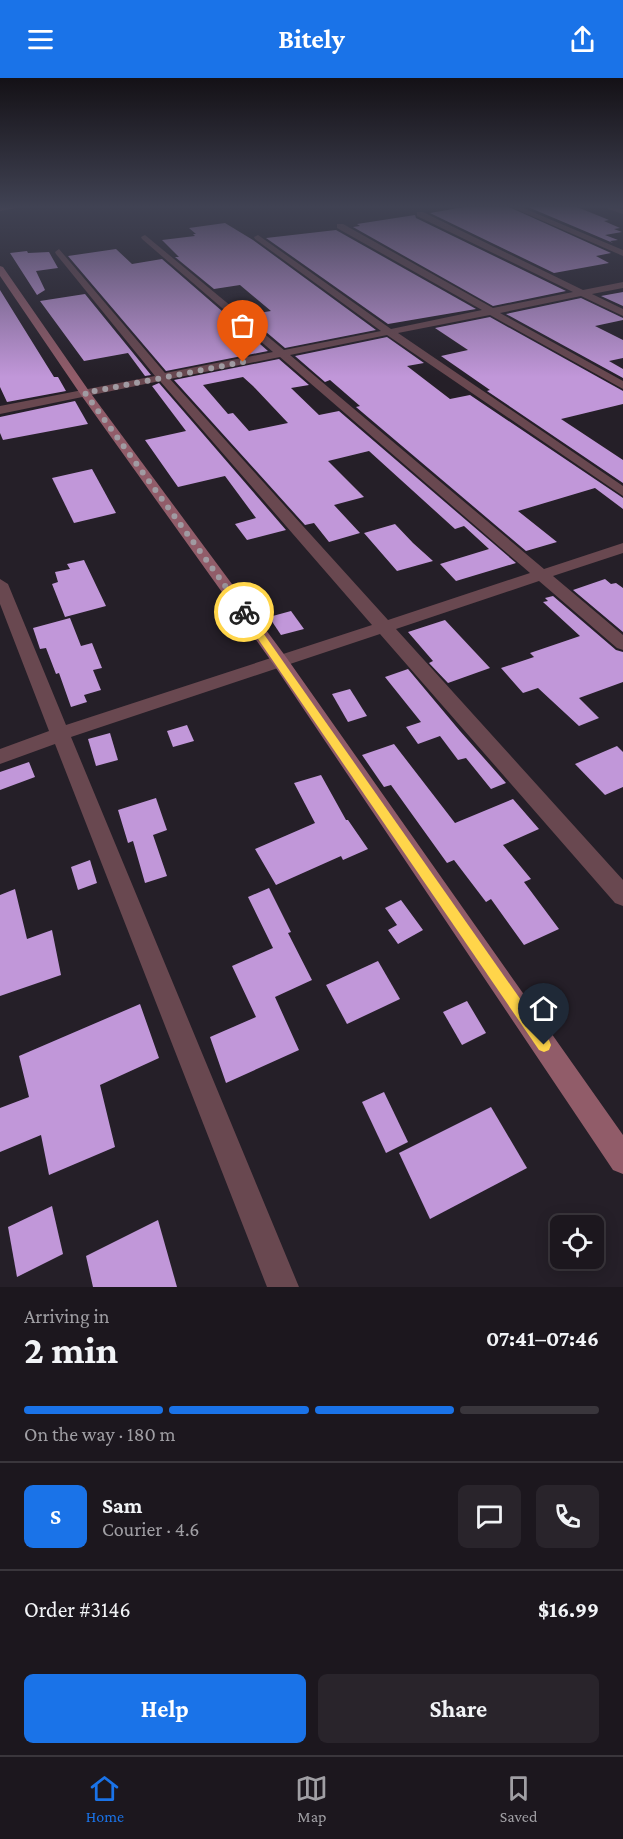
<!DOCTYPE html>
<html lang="en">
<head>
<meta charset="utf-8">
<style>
  :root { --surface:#1c171e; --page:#29242b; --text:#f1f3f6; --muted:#a09fa4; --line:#3a363c; --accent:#1a73e8 }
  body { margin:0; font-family:"Crimson Pro",serif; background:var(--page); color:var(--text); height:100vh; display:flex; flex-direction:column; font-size:22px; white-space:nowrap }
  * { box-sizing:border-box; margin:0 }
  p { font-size:20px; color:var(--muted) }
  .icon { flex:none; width:33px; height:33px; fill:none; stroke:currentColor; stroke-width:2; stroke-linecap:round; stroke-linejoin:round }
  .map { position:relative; height:1209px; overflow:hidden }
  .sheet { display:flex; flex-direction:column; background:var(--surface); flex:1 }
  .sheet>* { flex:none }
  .controls { position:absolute; left:550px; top:1137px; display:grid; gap:12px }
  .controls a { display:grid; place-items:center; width:54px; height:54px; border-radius:9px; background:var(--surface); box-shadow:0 3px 15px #0003,0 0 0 2px var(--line); font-size:30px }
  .pin { position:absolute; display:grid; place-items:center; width:51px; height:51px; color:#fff; margin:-62px -26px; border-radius:50% 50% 50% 0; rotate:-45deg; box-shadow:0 0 6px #0007 }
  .pin .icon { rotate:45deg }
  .courier { position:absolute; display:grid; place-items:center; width:60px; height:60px; margin:-30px; border:4px solid #ffd54a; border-radius:50%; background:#fff; color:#222; box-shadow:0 2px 8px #0007 }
  .overview em { font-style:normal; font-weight:700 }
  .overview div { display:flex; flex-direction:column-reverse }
  .overview { display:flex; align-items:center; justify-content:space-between; height:102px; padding:0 24px }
  h1 { font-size:39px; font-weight:700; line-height:45px }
  .bar { display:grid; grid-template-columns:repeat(4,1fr); gap:9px 6px; align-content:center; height:72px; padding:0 24px }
  .bar i { height:8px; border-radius:4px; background:var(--line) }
  .bar .current { background:var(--accent) }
  .bar p { grid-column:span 4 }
  .line { display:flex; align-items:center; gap:15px; padding:0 24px; border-top:2px solid var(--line) }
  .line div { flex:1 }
  .round { display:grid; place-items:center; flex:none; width:63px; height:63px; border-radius:9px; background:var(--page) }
  .primary-button { display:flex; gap:12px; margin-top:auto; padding:12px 24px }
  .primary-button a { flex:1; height:69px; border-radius:9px; background:var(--accent); color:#fff; font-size:24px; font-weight:700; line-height:69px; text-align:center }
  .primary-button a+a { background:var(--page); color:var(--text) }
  header { display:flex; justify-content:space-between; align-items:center; height:78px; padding:0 24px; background:var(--accent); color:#fff; font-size:27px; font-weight:700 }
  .menu { display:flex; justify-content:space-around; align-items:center; height:84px; border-top:2px solid var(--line); background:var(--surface); font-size:16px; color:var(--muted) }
  .menu a { display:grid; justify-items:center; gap:3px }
  .menu .current { color:var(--accent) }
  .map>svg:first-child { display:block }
  .building { fill:#c197d9; fill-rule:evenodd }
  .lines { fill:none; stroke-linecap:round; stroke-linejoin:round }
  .street { fill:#694850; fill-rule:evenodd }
  .secondary { fill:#915c69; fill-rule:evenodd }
  .route { fill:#ffd54a }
  .done { stroke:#a09ba2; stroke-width:6; stroke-dasharray:0 10.8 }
</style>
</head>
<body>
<header><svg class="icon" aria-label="menu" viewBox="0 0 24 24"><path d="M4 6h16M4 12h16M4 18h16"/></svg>Bitely<svg class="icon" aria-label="share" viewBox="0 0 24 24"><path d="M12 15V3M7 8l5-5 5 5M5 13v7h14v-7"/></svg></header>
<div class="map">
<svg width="623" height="1209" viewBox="0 0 623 1209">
  <rect width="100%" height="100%" fill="#251f28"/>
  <g class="building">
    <path d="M464 129H509L611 175 596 178 609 185 554 195 430 135Z"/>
    <path d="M528 129H577L609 142 604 143 620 150 614 151 622 154 605 157 618 162 610 163 613 165Z"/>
    <path d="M415 137 416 140 566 213 493 228 353 149 360 148 357 146Z"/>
    <path d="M225 145 253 162 376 252 285 270 246 237 271 233 240 207 214 211 175 179H179L162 162 195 158 193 156H196L189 150Z"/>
    <path d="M336 152 476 231 388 246 266 160Z"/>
    <path d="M116 171 132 186 162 181 268 273 166 293 68 178Z"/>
    <path d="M27 173 28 175 49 174 58 190 36 193 45 212 37 217 10 175Z"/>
    <path d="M0 212 54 299H58L66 313 7 324 0 309Z"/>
    <path d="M623 214V228L601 218Z"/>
    <path d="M85 216 151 297 145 298 128 275 84 283 40 223Z"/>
    <path d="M581 220 623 240V242L595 248 623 262V280L609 283 623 291V300L506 236Z"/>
    <path d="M490 239 623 313V326L561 341 623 382V405L487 313 490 312 441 278 468 272 435 250Z"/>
    <path d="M387 259 424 285 407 288 450 321 470 317 623 420V431L595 410 518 433 557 464 526 473 356 329 360 328 330 302 325 304 295 278Z"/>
    <path d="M279 281 309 307 291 310 319 337 339 333 516 485 456 503 440 486 489 471 464 448 455 451 369 373 328 383 364 419 334 427 360 455 329 464 314 445 305 447 174 302ZM243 299 253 308 288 345 249 353 233 335 228 336 203 307Z"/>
    <path d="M159 305 286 452 247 462 235 446 256 440 225 398 178 409 145 362 186 353 152 308Z"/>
    <path d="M75 323 88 346 3 362 0 355V339Z"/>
    <path d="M92 391 116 435 74 445 52 400Z"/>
    <path d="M395 446 413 465 433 483 397 493 364 455Z"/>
    <path d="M84 482 106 528 65 539 52 506 58 504 55 494 70 491 67 486Z"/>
    <path d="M605 501 611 506 616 505 623 510V554L573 512Z"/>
    <path d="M553 518 616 572 623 574V604L579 620 599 640 579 648 538 610 523 615 501 590 534 579 530 575 580 558 543 524 548 523 545 520Z"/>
    <path d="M291 533 304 551 281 557 269 539Z"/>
    <path d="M70 540 81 568 92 565 102 590 93 592 101 612 84 617 87 624 71 629 59 595 56 596 46 570 40 571 33 550Z"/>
    <path d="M445 542 490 590 448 605 429 585 433 583 408 554Z"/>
    <path d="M408 591 460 653 506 705 491 711 466 680 458 682 440 658 418 666 406 649 421 644 385 599Z"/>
    <path d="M350 611 367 638 348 644 332 616Z"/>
    <path d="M187 647 194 663 173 669 167 653Z"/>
    <path d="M110 655 118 682 96 688 88 661Z"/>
    <path d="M394 666 455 745 513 721 539 751 503 767 531 801 524 804 559 851 524 867 491 821 486 824 454 782 447 785 391 707 384 709 362 677Z"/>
    <path d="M617 668 623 674V709L605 717 575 686Z"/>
    <path d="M29 684 35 699 0 712V694Z"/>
    <path d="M321 697 346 742H348L368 771 343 782 341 778 276 807 255 771 315 745 294 705Z"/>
    <path d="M156 720 167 752 153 757 167 798 145 805 133 763 128 765 118 732Z"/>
    <path d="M90 782 97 805 78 812 71 789Z"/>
    <path d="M269 810 291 854 288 855 312 902 275 919 299 972 226 1005 210 959 256 939 232 888 273 870 248 819Z"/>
    <path d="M15 811 27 861 52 852 61 897 0 918V817Z"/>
    <path d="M401 822 423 852 398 866 388 852 397 847 385 830Z"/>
    <path d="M378 883 400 921 347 946 326 907Z"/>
    <path d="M467 923 486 955 462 967 443 934Z"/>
    <path d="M140 926 159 980 100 1007 115 1069 49 1097 41 1057 0 1074V1030L29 1019 19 978Z"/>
    <path d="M384 1014 408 1064 386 1075 362 1024Z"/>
    <path d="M491 1029 527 1090 430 1141 399 1075Z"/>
    <path d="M52 1128 63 1176 17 1199 8 1149Z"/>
    <path d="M158 1142 177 1209H93L86 1178Z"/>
  </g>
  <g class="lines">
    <g class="street">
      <path d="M511 129H521L623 172V178Z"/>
      <path d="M608 129 623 131V136L608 131Z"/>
      <path d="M417 134H423L583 212 623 204V210L592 216 623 231V238L581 218 500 235 623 303V311L490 237 398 255 623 408V418L387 257 290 277 544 491 623 465V475L553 498 623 557V572L617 570 539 503 396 551 623 802V828L615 825 380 556 71 659 299 1209H267L55 666 0 686V671L49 653 0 526V501L8 506 66 647 372 547 160 303 0 336V328L155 298 56 176 55 174 59 171 165 295 273 274 142 161 141 159 145 157 284 272 381 253 255 161 254 159 258 157 391 251 482 232 337 150V146H343L493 230 573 214 417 138ZM280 279 530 495 388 542 170 301Z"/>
    </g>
    <g class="secondary">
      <path d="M0 129H21L0 133Z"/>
      <path d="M0 188 3 189 89 313 286 579 623 1057V1096L613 1092 274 587 81 317 0 198Z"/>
    </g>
  </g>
  <linearGradient id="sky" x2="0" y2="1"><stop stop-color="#141116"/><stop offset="0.43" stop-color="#404253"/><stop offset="1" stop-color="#404253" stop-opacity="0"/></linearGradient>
  <rect width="623" height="299" fill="url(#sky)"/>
  <path class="route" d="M244 531 247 532 549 962 551 967 549 972 544 974 539 972 241 536 240 534Z"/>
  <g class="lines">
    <path class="done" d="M243 284 85 315 244 534"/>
  </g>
</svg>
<div class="controls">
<a><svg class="icon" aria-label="locate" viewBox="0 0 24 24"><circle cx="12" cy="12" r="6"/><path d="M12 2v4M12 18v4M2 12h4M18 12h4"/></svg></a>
</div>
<div class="pin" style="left:243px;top:284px;background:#ea580c"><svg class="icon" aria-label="bag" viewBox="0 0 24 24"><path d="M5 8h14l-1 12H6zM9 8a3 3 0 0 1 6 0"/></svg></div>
<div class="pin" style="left:544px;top:967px;background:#1f2937"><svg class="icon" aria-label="home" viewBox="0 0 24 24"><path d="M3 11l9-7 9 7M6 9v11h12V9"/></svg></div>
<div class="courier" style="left:244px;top:534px"><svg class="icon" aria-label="bike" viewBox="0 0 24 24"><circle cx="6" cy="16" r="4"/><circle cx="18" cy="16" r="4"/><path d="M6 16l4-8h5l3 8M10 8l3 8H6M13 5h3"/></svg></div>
</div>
<section class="sheet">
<div class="overview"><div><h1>2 min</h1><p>Arriving in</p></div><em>07:41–07:46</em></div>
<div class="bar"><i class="current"></i><i class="current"></i><i class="current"></i><i></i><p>On the way · 180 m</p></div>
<div class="line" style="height:108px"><b class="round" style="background:var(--accent);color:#fff">S</b><div><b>Sam</b><p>Courier · 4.6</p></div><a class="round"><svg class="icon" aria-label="chat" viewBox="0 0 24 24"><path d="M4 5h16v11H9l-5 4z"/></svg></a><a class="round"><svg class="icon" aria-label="phone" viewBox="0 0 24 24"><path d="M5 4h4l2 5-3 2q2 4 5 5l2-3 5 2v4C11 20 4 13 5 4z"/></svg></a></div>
<div class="line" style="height:78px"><div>Order #3146</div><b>$16.99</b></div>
<div class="primary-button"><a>Help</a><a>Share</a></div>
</section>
<nav class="menu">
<a class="current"><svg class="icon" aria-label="home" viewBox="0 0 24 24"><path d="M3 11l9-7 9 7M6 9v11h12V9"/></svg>Home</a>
<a><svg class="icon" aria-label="map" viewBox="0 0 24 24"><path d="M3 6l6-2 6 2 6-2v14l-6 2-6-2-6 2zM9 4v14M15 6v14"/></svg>Map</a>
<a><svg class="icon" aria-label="saved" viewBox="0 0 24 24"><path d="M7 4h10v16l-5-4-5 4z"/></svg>Saved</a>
</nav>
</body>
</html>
